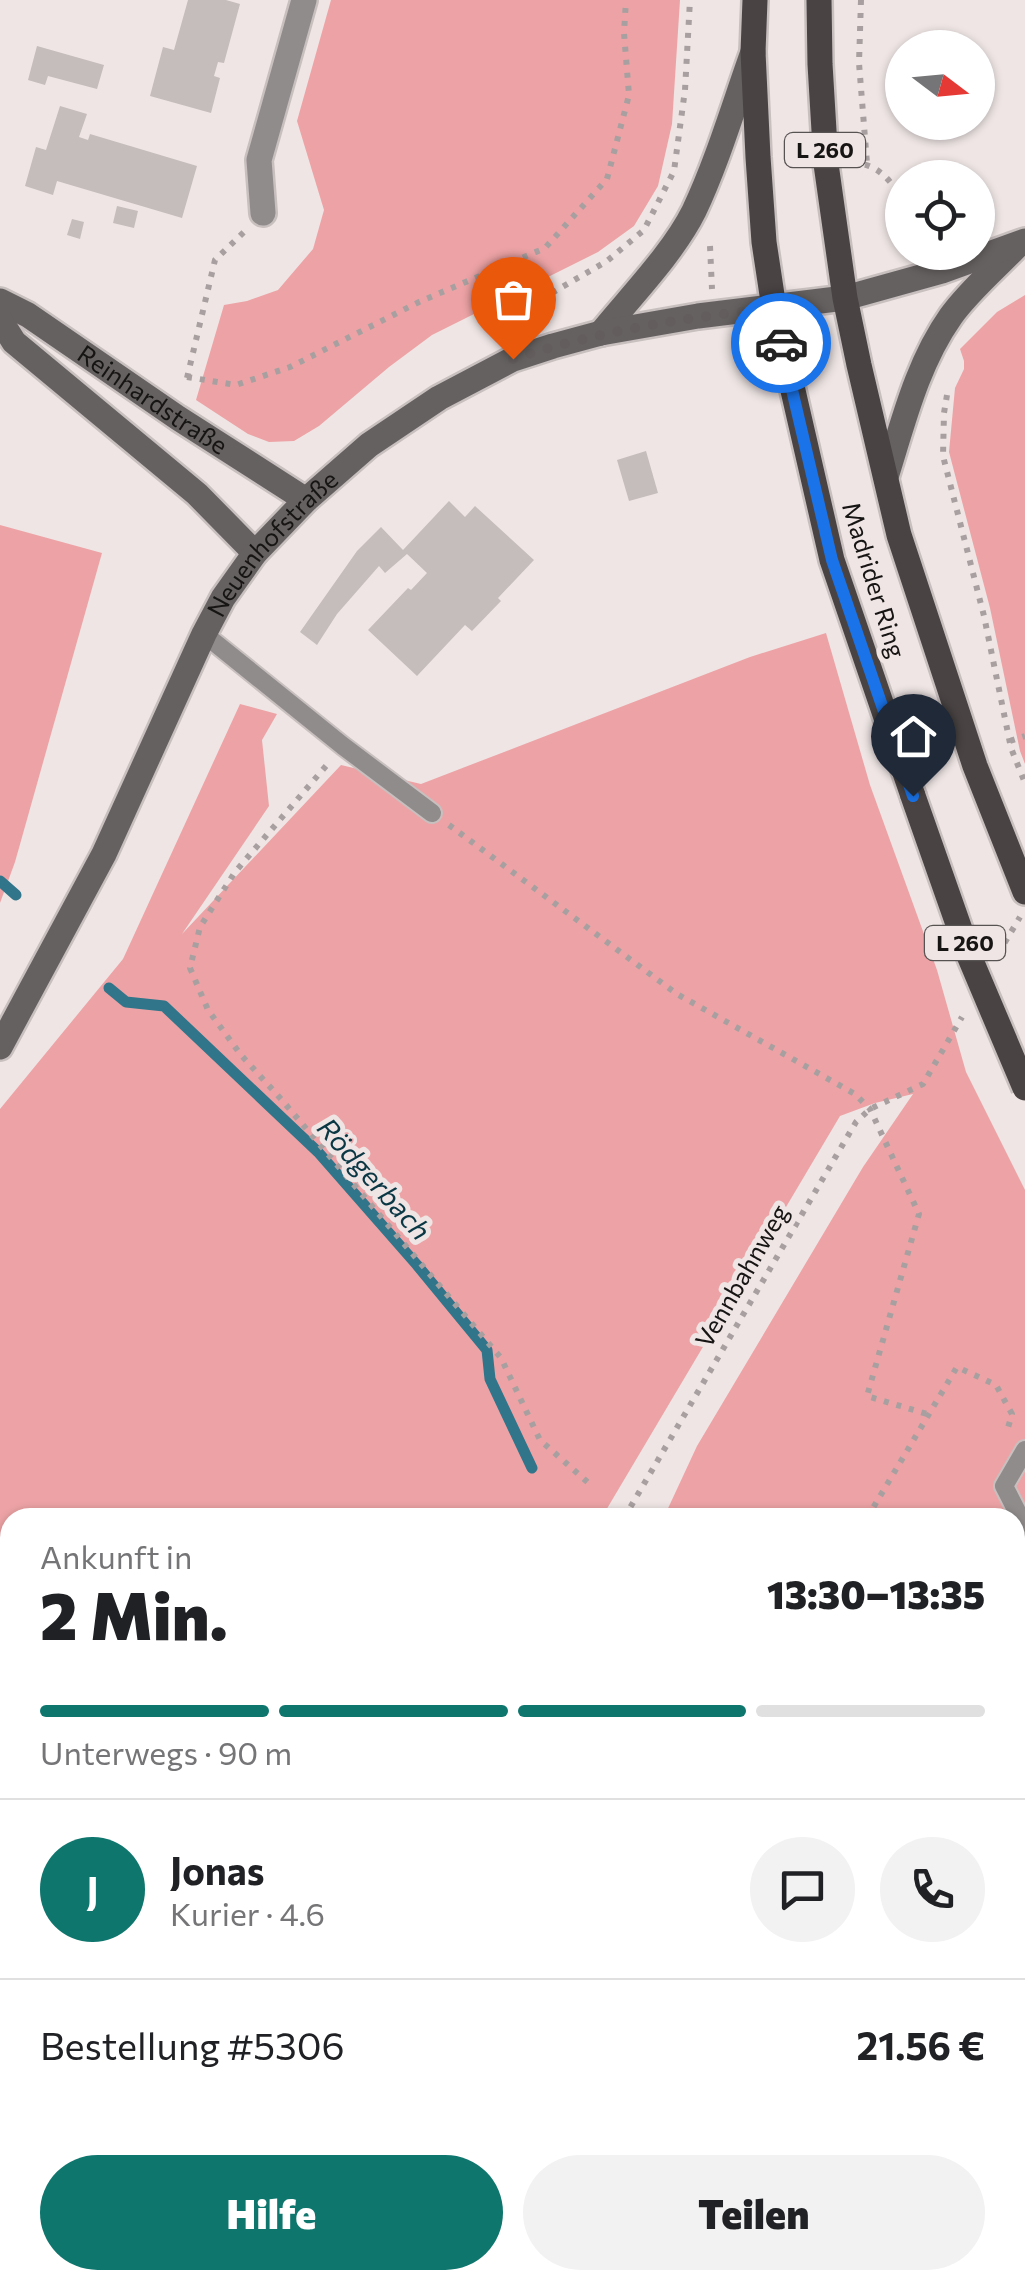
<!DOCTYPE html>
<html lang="de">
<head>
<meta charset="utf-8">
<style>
  :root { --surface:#fff; --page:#f2f2f2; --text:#202124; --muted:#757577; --line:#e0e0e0; --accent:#0f766e }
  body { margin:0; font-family:Commissioner,sans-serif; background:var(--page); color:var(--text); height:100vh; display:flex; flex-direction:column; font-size:38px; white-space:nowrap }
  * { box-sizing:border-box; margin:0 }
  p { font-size:32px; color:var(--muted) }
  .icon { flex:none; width:55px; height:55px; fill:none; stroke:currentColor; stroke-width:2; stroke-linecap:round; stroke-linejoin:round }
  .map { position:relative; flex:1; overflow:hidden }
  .sheet { position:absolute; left:0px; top:1508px; width:1025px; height:782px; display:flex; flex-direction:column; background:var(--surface); border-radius:30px 30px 0 0; box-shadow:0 2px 8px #0004 }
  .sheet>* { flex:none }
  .needle { width:65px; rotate:106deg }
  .controls { position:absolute; left:885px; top:30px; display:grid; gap:20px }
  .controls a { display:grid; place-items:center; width:110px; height:110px; border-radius:50%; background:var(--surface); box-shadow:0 2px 8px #0004; font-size:50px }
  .pin { position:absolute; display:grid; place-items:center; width:85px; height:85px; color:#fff; margin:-102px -42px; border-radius:50% 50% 50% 0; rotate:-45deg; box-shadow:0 0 10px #0007 }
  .pin .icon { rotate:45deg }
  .courier { position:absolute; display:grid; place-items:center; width:100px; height:100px; margin:-50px; border:8px solid #1a73e8; border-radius:50%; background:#fff; color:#222; box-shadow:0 2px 12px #0007 }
  .summary em { font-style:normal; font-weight:800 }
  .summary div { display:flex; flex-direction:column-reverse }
  .summary { display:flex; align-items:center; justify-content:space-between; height:170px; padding:0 40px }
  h1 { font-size:65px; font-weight:800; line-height:75px }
  .bar { display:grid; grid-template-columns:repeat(4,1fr); gap:15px 10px; align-content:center; height:120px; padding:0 40px }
  .bar i { height:12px; border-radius:8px; background:var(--line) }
  .bar .on { background:var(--accent) }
  .bar p { grid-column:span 4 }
  .line { display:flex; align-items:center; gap:25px; padding:0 40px; border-top:2px solid var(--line) }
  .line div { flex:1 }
  .round { display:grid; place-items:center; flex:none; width:105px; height:105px; border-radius:52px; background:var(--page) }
  .cta { display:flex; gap:20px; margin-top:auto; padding:20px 40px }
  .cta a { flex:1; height:115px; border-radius:60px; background:var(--accent); color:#fff; font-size:40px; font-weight:800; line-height:115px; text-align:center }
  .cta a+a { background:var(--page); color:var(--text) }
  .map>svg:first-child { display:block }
  .built { fill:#e8d6d6 }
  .green { fill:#eda3a5 }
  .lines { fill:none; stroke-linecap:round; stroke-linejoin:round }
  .stream { stroke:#31758b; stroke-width:11 }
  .building { fill:#c5bcbc }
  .lane-casing { stroke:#c8bfbf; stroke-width:22 }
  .street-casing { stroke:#c8bfbf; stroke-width:30 }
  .secondary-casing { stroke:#c8bfbf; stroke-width:30 }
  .primary-casing { stroke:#c8bfbf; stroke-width:30 }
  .path { stroke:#a8a0a0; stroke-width:6; stroke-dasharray:5 8; stroke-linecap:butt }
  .lane { stroke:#908c8c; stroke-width:18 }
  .street { stroke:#908c8c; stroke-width:25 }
  .secondary { stroke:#666161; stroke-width:25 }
  .primary { stroke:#494343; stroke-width:25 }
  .primary-bridge-casing { stroke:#c8bfbf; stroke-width:30; stroke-linecap:butt }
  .primary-bridge { stroke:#494343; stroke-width:25 }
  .done { stroke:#635d5d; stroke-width:10; stroke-dasharray:0 18 }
  .route { stroke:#1a73e8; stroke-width:12 }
  .labels { text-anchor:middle; stroke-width:10; stroke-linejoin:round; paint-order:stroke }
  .shield { fill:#efe5e5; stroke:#585353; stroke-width:2.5 }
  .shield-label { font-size:22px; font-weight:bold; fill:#171414 }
  .street-label { font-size:25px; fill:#171414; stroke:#efe5e5 }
  .water-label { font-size:28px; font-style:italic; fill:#0a3744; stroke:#efe5e5 }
</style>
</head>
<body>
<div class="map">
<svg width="1025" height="2289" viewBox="0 0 1025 2289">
  <rect width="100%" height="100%" fill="#efe5e5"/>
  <path class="built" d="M0 2066 10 2074V2137L0 2150Z"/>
  <g class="green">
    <path d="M331 0H680L672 124 658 186 634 226 598 252 432 335 389 367 319 426 294 441 269 442 248 434 196 400 224 305 247 301 278 290 313 249 324 210 297 121Z"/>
    <path d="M1025 295V764L1020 751 990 608 949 452 955 388 964 369V361L960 349 997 312Z"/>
    <path d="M0 525 102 553 15 862 0 903Z"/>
    <path d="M826 633 870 785 937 970 966 1072 1025 1190V2289H286L296 2280H1015V1518L664 1517 697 1446 863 1167 913 1094 875 1103 840 1116 602 1517 10 1518V2074L0 2066V1109L123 959 240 704 277 714 262 740 269 806 182 934 341 765 421 784 750 657Z"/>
    <path d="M10 2137V2280H208L205 2289H0V2150Z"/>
  </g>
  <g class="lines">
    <g class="stream">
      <path d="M0 881 16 895"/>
      <path d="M109 988 126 1002 164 1006 318 1152 417 1265 487 1350 490 1379 532 1468"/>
      <path d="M1015 1833 1025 1840"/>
    </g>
  </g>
  <g class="building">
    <path d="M188 0H226L240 4 224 63 218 62 214 76 220 78 211 113 150 96 163 47 174 50Z"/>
    <path d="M37 46 104 65 97 89 48 76 45 85 28 80Z"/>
    <path d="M60 106 87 114 79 137 88 140 90 134 197 166 182 218 57 181 53 195 25 186 36 147 46 150Z"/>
    <path d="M117 206 138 211 134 228 113 223Z"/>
    <path d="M72 219 84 222 80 239 67 235Z"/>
    <path d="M646 451 658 493 629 501 617 460Z"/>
    <path d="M449 501 465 517 475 506 534 560 498 598 501 601 472 631 465 625 417 676 368 630 408 588 411 590 427 573 407 554 385 573 379 566 337 614 317 645 300 632 357 551 381 527 403 550Z"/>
    <path d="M1015 1533 1025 1551V1615L1021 1618 1015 1608Z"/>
  </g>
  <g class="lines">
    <defs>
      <g id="lane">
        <path d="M204 634 343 746 432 813"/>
        <path d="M1025 1450 1004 1486 1025 1527"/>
      </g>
      <path id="street" d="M263 213 259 160 304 0"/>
      <g id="secondary">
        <path id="s1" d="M0 301 28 315 178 418 306 500"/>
        <path d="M0 320 14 342 197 494 255 553"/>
        <path d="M601 333C631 296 673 253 694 211 718 160 734 105 753 52"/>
        <path d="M886 477C903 423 917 364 951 316 969 291 995 269 1016 247"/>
        <path id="s2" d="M0 1047 104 854 204 634 223 598 255 553 306 500 369 445 439 398 513 359 553 346 601 333 698 316 845 298 942 271 1025 241"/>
      </g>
      <g id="primary">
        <path d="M755 0 753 52 758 157 764 242 774 308 832 560 913 796"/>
        <path d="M819 0 820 64 826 164 845 298 859 365 899 535 975 766 1025 892"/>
      </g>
    </defs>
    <use href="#lane" class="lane-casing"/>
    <use href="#street" class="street-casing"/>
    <use href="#secondary" class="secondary-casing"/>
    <use href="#primary" class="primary-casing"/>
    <g class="path">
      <path d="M861 0 859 63 867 163"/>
      <path d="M852 163C877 163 889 179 902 198"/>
      <path d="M710 246 712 289"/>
      <path d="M529 322 538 301 607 261 644 230 674 171 685 90 690 0"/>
      <path d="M187 377 236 385 290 367 419 302 545 248 607 179 629 95 624 33 626 0"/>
      <path d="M187 378 215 260 245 231"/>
      <path d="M947 395 944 413 943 456 984 616 1011 748 1025 783"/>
      <path d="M1010 741 1025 736"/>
      <path d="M326 766 235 872 200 927 190 968 208 1010 241 1055 281 1099 501 1358 540 1440 593 1487"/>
      <path d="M449 825 677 994 855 1094 870 1109 919 1214 867 1396 927 1414"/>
      <path d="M998 954 1020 917"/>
      <path d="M624 1518 856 1122 870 1109 923 1084 962 1017"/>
      <path d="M867 1518 957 1367 996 1385 1012 1414 1007 1431"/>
      <path d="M1015 1908 1025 1911"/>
      <path d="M243 2289 254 2280"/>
    </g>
    <use href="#lane" class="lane"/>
    <use href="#street" class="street"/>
    <use href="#secondary" class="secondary"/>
    <use href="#primary" class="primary"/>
    <defs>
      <path id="primary-bridge" d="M913 796 970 958 1025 1088"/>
    </defs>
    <use href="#primary-bridge" class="primary-bridge-casing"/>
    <use href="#primary-bridge" class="primary-bridge"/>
  </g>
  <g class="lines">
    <path class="done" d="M513 359C599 331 684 318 774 308L781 343"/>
    <path class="route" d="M781 343 832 560 913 796"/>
  </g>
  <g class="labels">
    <g class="shield">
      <rect x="785" y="133" width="80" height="34" rx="8"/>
      <rect x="925" y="926" width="80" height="34" rx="8"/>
    </g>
    <g class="shield-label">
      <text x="825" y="158">L 260</text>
      <text x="965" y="951">L 260</text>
    </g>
    <g class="street-label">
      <text dy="9" stroke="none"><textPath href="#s1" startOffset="182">Reinhardstraße</textPath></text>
      <text dy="9" stroke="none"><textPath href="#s2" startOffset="575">Neuenhofstraße</textPath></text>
      <text transform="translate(874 580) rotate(73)" y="9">Madrider Ring</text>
      <text transform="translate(742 1276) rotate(-60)" y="9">Vennbahnweg</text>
    </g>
    <g class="water-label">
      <text transform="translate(374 1179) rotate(48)" y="10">Rödgerbach</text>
    </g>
  </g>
</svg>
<div class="controls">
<a><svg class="needle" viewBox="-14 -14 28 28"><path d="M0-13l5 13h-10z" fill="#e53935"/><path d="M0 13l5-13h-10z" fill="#757577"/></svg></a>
<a><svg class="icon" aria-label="locate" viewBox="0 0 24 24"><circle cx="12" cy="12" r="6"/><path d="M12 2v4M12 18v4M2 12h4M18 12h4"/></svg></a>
</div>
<div class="pin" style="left:513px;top:359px;background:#ea580c"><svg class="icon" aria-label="bag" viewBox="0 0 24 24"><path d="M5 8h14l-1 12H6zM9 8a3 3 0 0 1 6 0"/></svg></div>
<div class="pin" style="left:913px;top:796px;background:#1f2937"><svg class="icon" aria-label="home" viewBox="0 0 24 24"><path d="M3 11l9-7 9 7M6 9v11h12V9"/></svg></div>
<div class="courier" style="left:781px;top:343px"><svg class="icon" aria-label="car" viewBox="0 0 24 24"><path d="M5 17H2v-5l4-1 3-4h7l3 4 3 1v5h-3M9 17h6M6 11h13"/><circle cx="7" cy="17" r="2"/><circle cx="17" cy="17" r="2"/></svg></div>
<section class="sheet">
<div class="summary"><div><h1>2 Min.</h1><p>Ankunft in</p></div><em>13:30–13:35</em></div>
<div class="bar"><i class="on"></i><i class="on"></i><i class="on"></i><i></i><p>Unterwegs · 90 m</p></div>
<div class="line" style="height:180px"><b class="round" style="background:var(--accent);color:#fff">J</b><div><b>Jonas</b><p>Kurier · 4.6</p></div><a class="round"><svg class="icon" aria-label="chat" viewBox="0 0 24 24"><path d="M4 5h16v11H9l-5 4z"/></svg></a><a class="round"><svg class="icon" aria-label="phone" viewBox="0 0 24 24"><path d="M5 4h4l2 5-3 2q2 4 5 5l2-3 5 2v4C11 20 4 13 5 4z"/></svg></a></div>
<div class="line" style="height:130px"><div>Bestellung #5306</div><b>21.56 €</b></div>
<div class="cta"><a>Hilfe</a><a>Teilen</a></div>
</section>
</div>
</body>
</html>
